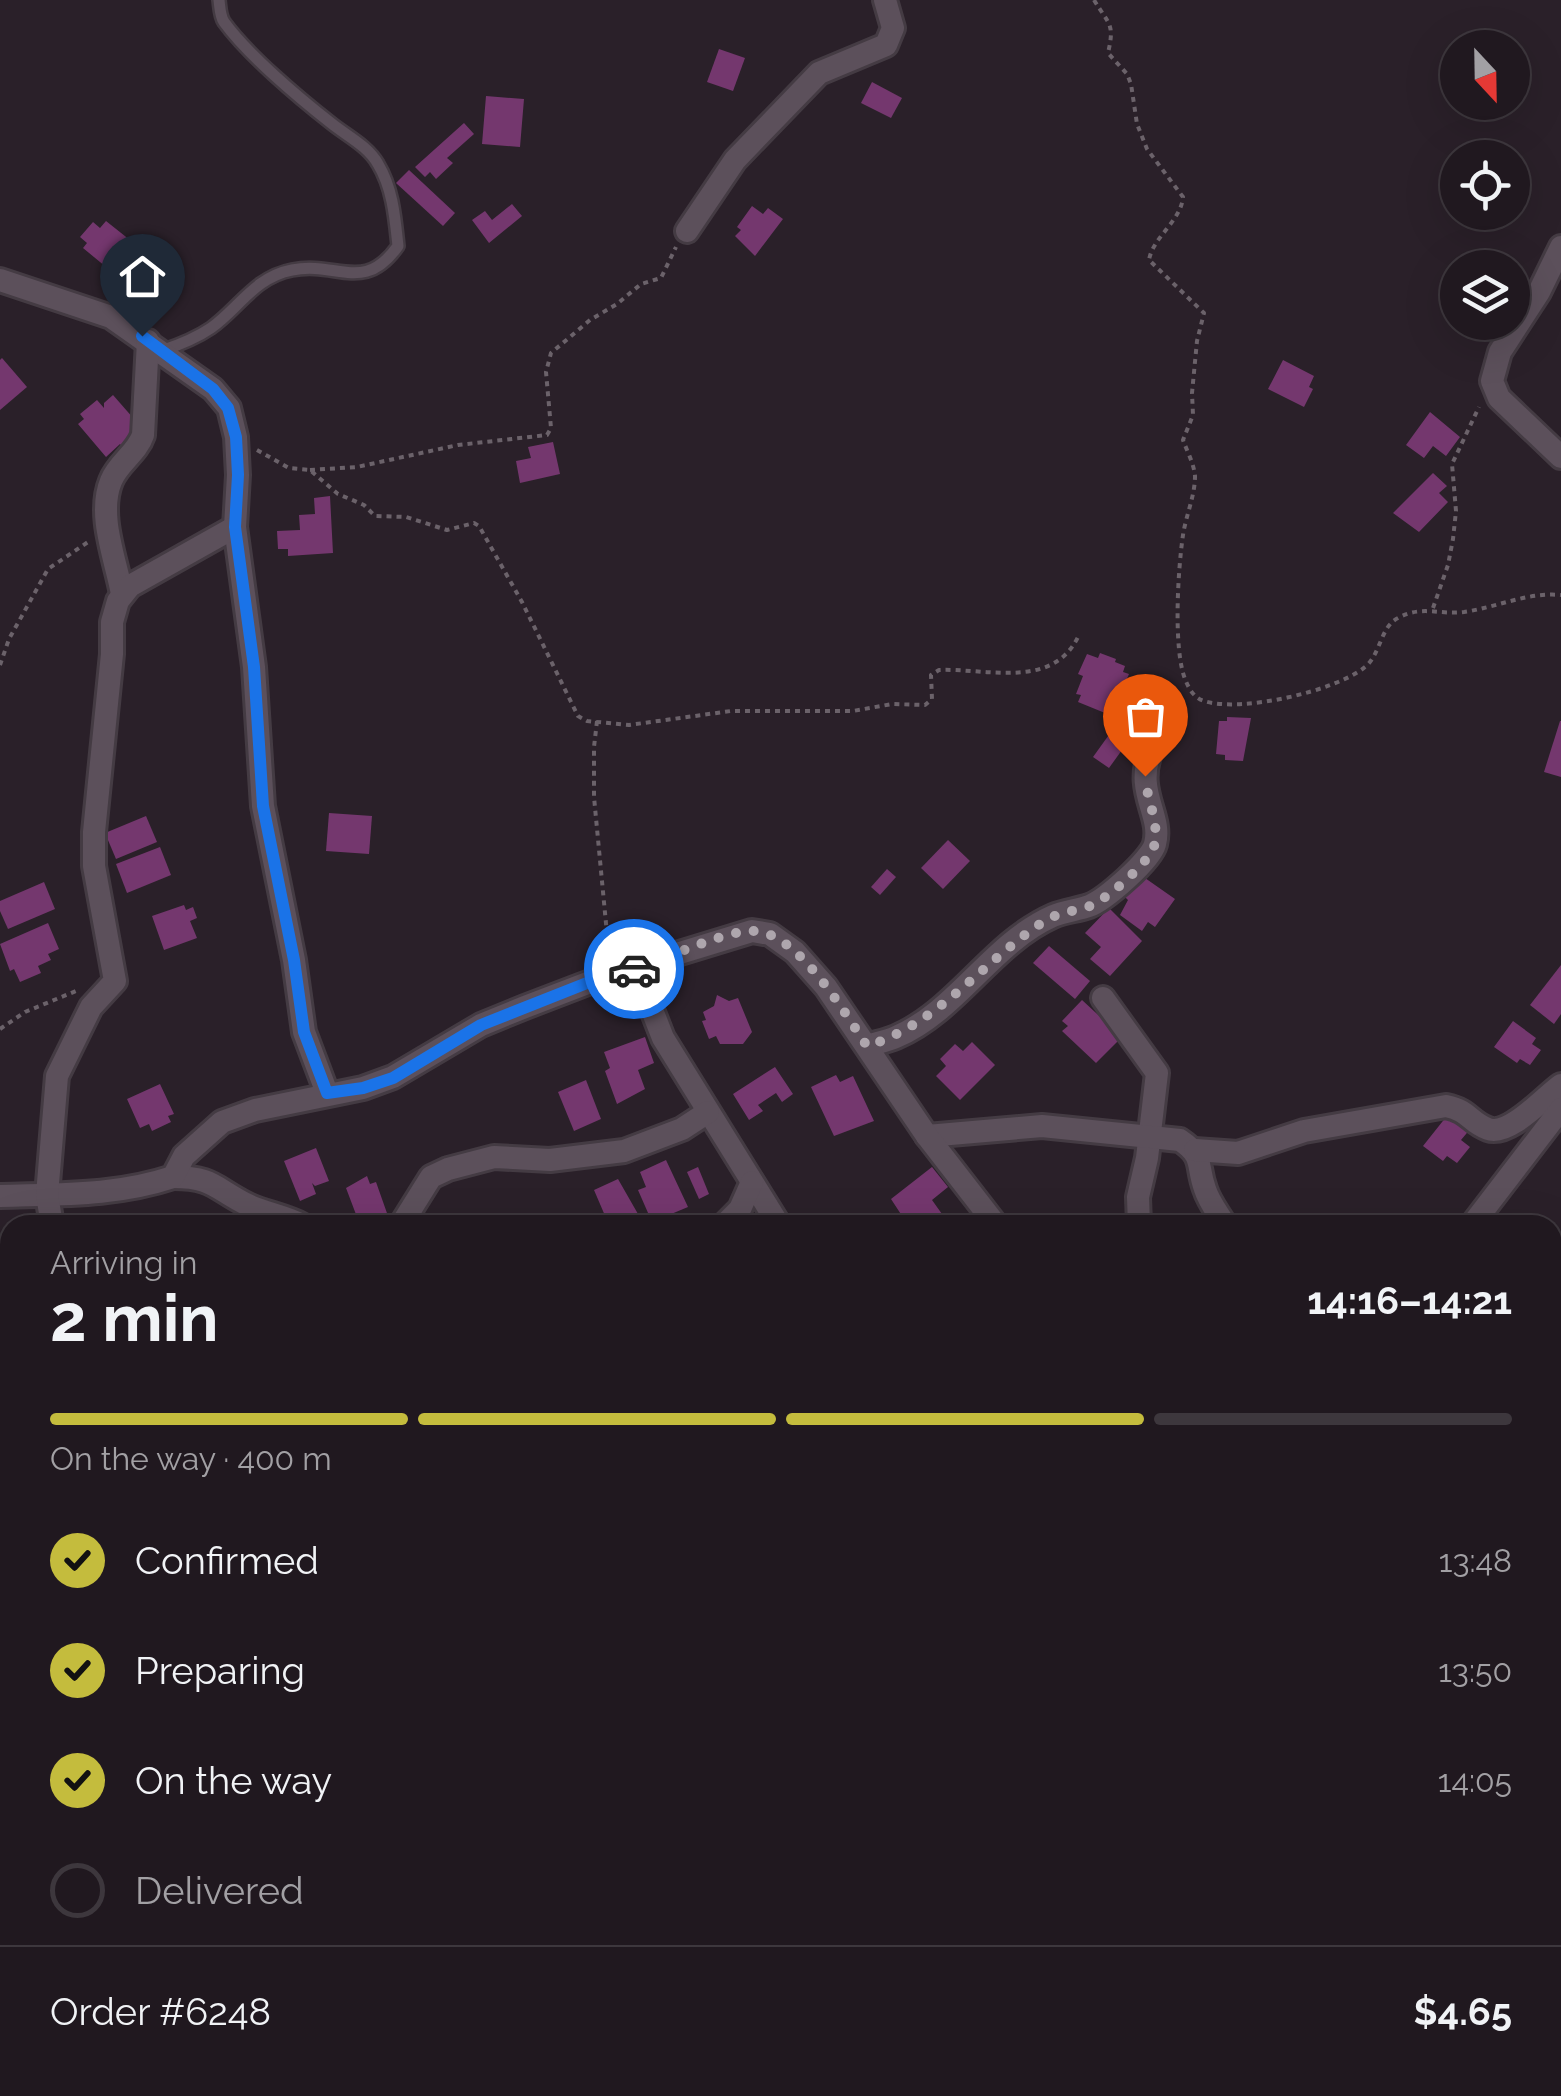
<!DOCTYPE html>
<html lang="en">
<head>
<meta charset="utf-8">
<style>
  :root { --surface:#20181f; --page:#282128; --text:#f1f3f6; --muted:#a2a0a4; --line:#3d373d; --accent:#c4bc3d }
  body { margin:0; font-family:Raleway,sans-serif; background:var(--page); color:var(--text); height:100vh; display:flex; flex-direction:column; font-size:38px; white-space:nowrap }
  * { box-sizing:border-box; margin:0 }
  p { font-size:32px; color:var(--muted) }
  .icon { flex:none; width:55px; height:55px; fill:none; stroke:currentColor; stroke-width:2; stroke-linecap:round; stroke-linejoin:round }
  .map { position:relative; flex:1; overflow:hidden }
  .details { position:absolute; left:0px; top:1215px; width:1562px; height:882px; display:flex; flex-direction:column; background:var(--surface); border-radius:30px 30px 0 0; box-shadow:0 10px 40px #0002,0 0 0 2px var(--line) }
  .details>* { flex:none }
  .needle { width:65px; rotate:158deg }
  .controls { position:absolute; left:1440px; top:30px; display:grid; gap:20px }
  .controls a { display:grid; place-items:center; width:90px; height:90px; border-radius:50%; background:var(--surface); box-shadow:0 10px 40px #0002,0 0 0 2px var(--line); font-size:50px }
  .pin { position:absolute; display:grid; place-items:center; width:85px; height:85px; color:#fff; margin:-102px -42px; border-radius:50% 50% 50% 0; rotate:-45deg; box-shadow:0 0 10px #0007 }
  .pin .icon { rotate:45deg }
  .courier { position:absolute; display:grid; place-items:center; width:100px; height:100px; margin:-50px; border:8px solid #1a73e8; border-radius:50%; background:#fff; color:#222; box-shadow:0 2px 12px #0007 }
  .summary em { font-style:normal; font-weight:700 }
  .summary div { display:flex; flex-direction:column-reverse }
  .summary { display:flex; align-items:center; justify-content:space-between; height:170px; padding:0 50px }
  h1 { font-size:65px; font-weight:700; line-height:75px }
  .bar { display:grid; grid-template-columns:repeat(4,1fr); gap:15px 10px; align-content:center; height:120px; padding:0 50px }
  .bar i { height:12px; border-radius:8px; background:var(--line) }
  .bar .selected { background:var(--accent) }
  .bar p { grid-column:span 4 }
  .line { display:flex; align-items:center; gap:25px; padding:0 50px; border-top:2px solid var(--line) }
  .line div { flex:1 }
  ol { padding:0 50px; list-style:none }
  li { display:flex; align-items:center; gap:30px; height:110px }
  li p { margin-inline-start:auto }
  li .icon { padding:10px; border-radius:50%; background:var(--accent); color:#111; stroke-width:4 }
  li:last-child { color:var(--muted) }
  li i { width:55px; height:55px; border:5px solid var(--line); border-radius:50% }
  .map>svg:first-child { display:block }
  .building { fill:#74376e }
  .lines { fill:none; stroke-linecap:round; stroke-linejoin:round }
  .service-casing { stroke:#443b43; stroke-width:16 }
  .minor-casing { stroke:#443b43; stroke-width:28 }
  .path { stroke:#6b626a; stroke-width:4; stroke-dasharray:5 5; stroke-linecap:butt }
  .service { stroke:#5c505b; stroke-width:11 }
  .minor { stroke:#5c505b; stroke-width:22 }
  .done { stroke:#aea6ad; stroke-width:10; stroke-dasharray:0 18 }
  .route { stroke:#1a73e8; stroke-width:12 }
</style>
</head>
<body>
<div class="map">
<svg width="1561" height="2096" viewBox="0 0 1561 2096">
  <rect width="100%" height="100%" fill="#2a2029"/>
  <g class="building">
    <path d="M719 49 745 58 733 91 707 82Z"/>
    <path d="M872 82 902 98 891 118 861 103Z"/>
    <path d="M486 96 524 99 520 147 482 144Z"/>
    <path d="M464 123 474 134 447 158 453 163 436 179 430 172 425 177 415 167Z"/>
    <path d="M409 170 455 213 443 226 396 183Z"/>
    <path d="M512 204 522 216 489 243 472 220 485 211 492 220Z"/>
    <path d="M752 206 763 214 768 208 783 219 755 256 735 236 741 230 737 227Z"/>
    <path d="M106 221 140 248 117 276 83 248 87 243 80 237 93 222 100 228Z"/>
    <path d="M151 252 179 279 172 287 178 293 169 303 163 297 156 305 127 280Z"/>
    <path d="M2 358 27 387 0 410V360Z"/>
    <path d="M1283 360 1314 376 1309 387 1313 389 1304 407 1268 389Z"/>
    <path d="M113 395 134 419 131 421 138 430 126 451 120 444 106 457 78 424 84 419 80 414 97 400 104 408V403Z"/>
    <path d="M1430 412 1460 437 1446 456 1433 446 1424 458 1406 445Z"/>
    <path d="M553 442 560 474 520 483 516 461 531 458 528 447Z"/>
    <path d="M1433 473 1447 486 1439 493 1448 502 1419 532 1393 513Z"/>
    <path d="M330 496 333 553 288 556V549H278L277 531 300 530 299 515 315 514 314 498Z"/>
    <path d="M1100 653 1116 659 1115 662 1125 666 1123 672 1129 674 1123 688 1117 686 1114 692 1121 695 1115 711 1107 708 1105 713 1078 702 1081 695 1076 694 1083 676 1078 674 1087 654 1098 658Z"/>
    <path d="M1164 685 1185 703 1180 708 1188 714 1167 739 1151 725 1149 728 1142 722 1144 719 1133 710 1153 686 1159 691Z"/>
    <path d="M1227 717 1251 718 1243 761 1225 760V755L1216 754 1219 721H1227Z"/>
    <path d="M1560 721H1561V777L1544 772Z"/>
    <path d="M1111 732 1127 743 1109 768 1093 757Z"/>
    <path d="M329 813 372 816 369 854 326 851Z"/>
    <path d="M146 816 157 842 116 859 105 833Z"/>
    <path d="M948 840 970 861 943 889 921 868Z"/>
    <path d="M160 847 171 875 127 893 116 864Z"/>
    <path d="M887 869 896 877 880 895 871 887Z"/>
    <path d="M1140 878H1145L1175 899 1155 927 1148 922 1142 931 1120 915 1128 900 1125 897Z"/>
    <path d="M44 882 55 909 8 929 0 911V901Z"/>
    <path d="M184 905 186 910 193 907 197 918 190 921 197 938 164 950 152 916Z"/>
    <path d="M1109 908 1142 941 1110 976 1090 959 1101 947 1085 933Z"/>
    <path d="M48 923 59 949 48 954 51 960 38 966 41 973 20 982 14 969 10 971 0 944Z"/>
    <path d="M1049 946 1090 981 1075 999 1033 963Z"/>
    <path d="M1561 965V1014L1554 1024 1530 1005Z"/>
    <path d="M717 995 729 1001 738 998 752 1032 743 1044H720L716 1036 709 1039 702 1021 706 1020 703 1012 714 1006Z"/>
    <path d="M1082 1000 1122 1037 1096 1063 1062 1031 1068 1026 1062 1021Z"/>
    <path d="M1513 1021 1536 1038 1532 1044 1541 1050 1530 1065 1520 1059 1517 1063 1494 1047Z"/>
    <path d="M645 1037 654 1063 638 1070 645 1089 617 1104 605 1071 610 1068 604 1052Z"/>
    <path d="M972 1042 995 1065 960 1100 936 1076 946 1066 940 1059 955 1044 963 1051Z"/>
    <path d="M775 1067 793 1094 782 1102 776 1093 758 1105 763 1111 749 1120 733 1094Z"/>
    <path d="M836 1075 840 1082 853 1076 874 1121 834 1136 811 1087Z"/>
    <path d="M586 1080 601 1119 574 1131 558 1092Z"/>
    <path d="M160 1084 174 1114 168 1116 171 1122 152 1131 149 1124 140 1128 127 1099Z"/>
    <path d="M1450 1112 1471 1128 1461 1140 1470 1147 1457 1163 1447 1156 1443 1161 1423 1146Z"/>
    <path d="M316 1148 329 1181 315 1186 312 1183 316 1194 300 1201 284 1161Z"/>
    <path d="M666 1160 688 1207 652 1222 638 1190 646 1187 640 1172Z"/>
    <path d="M698 1167 709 1194 699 1199 687 1172Z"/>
    <path d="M932 1167 948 1187 932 1200 942 1214 927 1225H908L891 1199Z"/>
    <path d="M367 1176 370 1184 376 1182 388 1216 360 1225 346 1188Z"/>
    <path d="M618 1179 638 1214 632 1217 635 1225H609L594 1190Z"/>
    <path d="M286 2088H344L343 2096H286Z"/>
  </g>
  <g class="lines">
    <defs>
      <path id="service" d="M161 351C179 345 195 339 211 328 239 308 255 277 292 270 338 261 364 294 398 246 395 218 393 189 378 164 368 146 347 136 331 123 299 98 248 55 224 22 220 16 220 8 219 0"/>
      <g id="minor">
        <path d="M687 231 735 160 819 73 886 45 893 28 885 0"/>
        <path d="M1561 247 1539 292 1500 352 1492 381 1499 398 1561 457"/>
        <path d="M0 280 111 317 213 389 229 408 236 437 238 475 235 527 254 667 263 806 294 960 304 1032 327 1093"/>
        <path d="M122 594C116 560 97 515 111 481 118 463 137 453 143 435L148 341"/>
        <path d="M636 969 663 1038 779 1225"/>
        <path d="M1103 998 1157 1073 1147 1158 1138 1197 1139 1225"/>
        <path d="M867 1046C876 1043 887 1041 896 1037 957 1011 992 943 1053 916 1064 911 1078 910 1089 906 1105 900 1151 860 1155 844 1163 814 1133 792 1152 748"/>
        <path d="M927 1136 1042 1126 1180 1140C1205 1157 1196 1164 1205 1189 1209 1202 1218 1213 1225 1225"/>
        <path d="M1195 1150 1238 1153 1304 1131 1446 1106C1470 1111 1469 1122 1488 1129 1509 1137 1544 1097 1561 1085"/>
        <path d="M173 1177C214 1177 215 1189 248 1205 265 1213 285 1216 302 1225"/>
        <path d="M0 1196C60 1194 116 1196 173 1177L184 1156 222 1122 255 1110 363 1088 393 1077 481 1025 525 1007 611 974 752 931 770 934 795 952 826 987 927 1136 996 1225"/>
        <path d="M52 1225 47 1195 57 1076 91 1007 115 981 94 866V832L112 654V622L118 601 130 586 235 527"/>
        <path d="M401 1225 431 1177 448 1169 494 1157 550 1160 624 1151 682 1129 708 1112"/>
        <path d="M724 1225 740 1209 752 1182"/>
        <path d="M1472 1225 1561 1109"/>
        <path d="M1552 1410 1561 1399"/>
        <path d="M1552 1830 1561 1831"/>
        <path d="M1552 1967 1561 1977"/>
        <path d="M395 2088 398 2096"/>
        <path d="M781 2096 798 2088"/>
        <path d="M1370 2096 1371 2088"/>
      </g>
    </defs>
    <use href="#service" class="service-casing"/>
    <use href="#minor" class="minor-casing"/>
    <g class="path">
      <path d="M1094 0C1109 25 1115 23 1108 53L1127 74 1131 84 1137 124 1147 149 1183 197C1181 221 1153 237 1149 260L1204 313 1197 341 1192 393 1193 415 1183 440C1187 451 1194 464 1195 476 1195 496 1186 515 1183 535 1178 569 1173 648 1185 679 1189 689 1194 698 1204 701 1241 713 1336 691 1365 667 1381 654 1380 627 1398 618 1421 605 1440 615 1464 612 1498 607 1527 592 1561 595"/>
      <path d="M257 450 289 468 310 470 338 494 364 505 375 516 406 517 447 530 474 523 479 526 522 602 578 716 587 721 629 725 731 711H853L892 704 925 705 932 699 931 675 939 670C986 668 1052 690 1078 637"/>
      <path d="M310 470 357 467 458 445 547 435 551 428 546 372 551 353 590 320 617 304 641 284 661 278 676 247"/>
      <path d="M1433 608 1448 565 1453 539 1456 511 1452 464 1479 407"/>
      <path d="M0 665 9 639 48 569 91 540"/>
      <path d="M597 721 594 747V797L609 955"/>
      <path d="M0 1029 25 1012 76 991"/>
      <path d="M844 2088 847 2096"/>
      <path d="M1427 2088 1432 2096"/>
      <path d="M150 2096 151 2088"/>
    </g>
    <use href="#service" class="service"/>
    <use href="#minor" class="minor"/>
  </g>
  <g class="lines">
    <path class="done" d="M634 969C665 960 724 930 754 931 798 933 844 1012 867 1046 939 1024 984 960 1046 920 1060 912 1076 911 1090 906 1107 899 1143 867 1152 851 1163 831 1146 798 1145 776"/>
    <path class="route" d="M142 336 213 389 228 408 236 437 238 475 235 527 254 667 263 806 294 960 304 1032 327 1093 363 1088 393 1078 481 1025 592 981 634 969"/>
  </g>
</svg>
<div class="controls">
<a><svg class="needle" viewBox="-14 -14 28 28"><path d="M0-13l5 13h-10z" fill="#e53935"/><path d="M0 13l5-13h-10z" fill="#a2a0a4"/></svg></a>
<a><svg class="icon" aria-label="locate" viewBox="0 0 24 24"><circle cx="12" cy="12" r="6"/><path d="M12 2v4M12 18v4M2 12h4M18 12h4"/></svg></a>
<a><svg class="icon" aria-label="layers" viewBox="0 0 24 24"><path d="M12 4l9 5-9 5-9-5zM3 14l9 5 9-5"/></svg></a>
</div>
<div class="pin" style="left:1145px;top:776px;background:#ea580c"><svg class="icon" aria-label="bag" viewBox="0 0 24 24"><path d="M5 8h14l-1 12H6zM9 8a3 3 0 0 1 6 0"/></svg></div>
<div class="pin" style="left:142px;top:336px;background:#1f2937"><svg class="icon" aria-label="home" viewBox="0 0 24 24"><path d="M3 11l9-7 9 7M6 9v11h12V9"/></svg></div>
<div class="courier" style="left:634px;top:969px"><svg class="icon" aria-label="car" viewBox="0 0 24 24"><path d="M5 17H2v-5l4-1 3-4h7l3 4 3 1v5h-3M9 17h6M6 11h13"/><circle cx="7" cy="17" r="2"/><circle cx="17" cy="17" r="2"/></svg></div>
<section class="details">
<div class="summary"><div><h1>2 min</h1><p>Arriving in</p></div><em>14:16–14:21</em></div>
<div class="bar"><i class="selected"></i><i class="selected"></i><i class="selected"></i><i></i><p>On the way · 400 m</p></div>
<ol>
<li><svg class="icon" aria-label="check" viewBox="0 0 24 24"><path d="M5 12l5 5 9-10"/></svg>Confirmed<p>13:48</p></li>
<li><svg class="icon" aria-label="check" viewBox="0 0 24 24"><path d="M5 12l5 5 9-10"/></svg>Preparing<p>13:50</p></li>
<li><svg class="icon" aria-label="check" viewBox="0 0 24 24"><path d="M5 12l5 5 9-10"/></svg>On the way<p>14:05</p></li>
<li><i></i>Delivered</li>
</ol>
<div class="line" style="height:130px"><div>Order #6248</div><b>$4.65</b></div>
</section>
</div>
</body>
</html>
